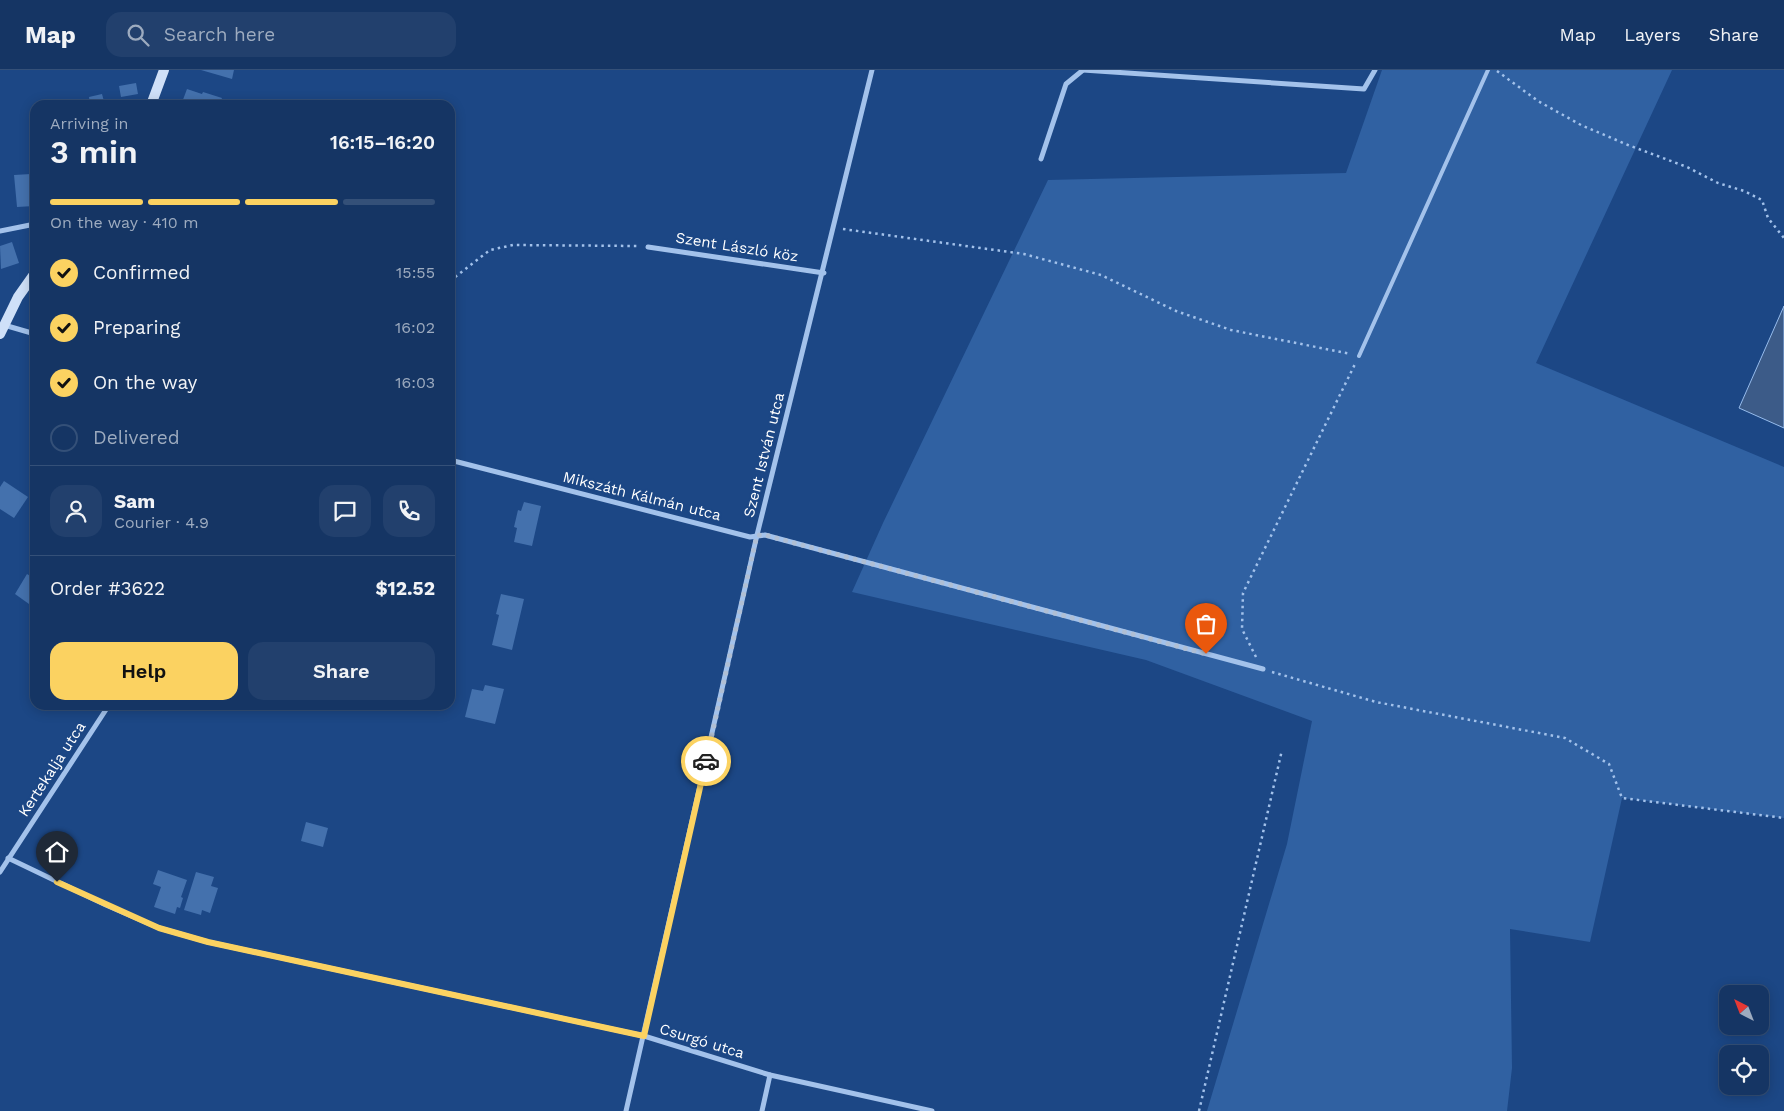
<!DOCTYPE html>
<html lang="en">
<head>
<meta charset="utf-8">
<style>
  :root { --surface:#153564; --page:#22406d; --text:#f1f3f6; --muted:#9dabbf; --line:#345078; --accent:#fbd261 }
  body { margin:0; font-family:"Work Sans",sans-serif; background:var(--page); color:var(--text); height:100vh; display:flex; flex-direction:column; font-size:19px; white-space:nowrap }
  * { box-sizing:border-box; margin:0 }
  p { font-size:16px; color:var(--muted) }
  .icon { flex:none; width:28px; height:28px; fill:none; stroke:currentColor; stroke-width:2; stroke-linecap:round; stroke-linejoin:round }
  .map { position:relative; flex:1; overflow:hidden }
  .sheet { position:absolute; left:30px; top:30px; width:425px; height:610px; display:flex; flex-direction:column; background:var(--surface); border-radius:15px; box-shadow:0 2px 12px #0003,0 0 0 1px var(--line) }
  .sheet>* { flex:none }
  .needle { width:32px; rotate:318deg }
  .fabs { position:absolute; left:1719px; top:915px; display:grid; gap:10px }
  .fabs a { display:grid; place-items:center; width:50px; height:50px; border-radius:10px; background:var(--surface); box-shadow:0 2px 12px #0003,0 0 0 1px var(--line); font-size:25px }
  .pin { position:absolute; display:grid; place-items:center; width:42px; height:42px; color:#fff; margin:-51px -21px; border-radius:50% 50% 50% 0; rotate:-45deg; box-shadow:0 0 5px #0007 }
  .pin .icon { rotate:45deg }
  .courier { position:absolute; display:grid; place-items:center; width:50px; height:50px; margin:-25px; border:4px solid #fbd261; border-radius:50%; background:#fff; color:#222; box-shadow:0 1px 6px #0007 }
  .summary em { font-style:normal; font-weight:600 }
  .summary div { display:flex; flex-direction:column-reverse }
  .summary { display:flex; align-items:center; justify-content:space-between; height:85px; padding:0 20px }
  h1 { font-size:32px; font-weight:600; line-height:38px }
  .bar { display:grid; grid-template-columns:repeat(4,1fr); gap:8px 5px; align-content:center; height:60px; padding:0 20px }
  .bar i { height:6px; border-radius:4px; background:var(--line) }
  .bar .on { background:var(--accent) }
  .bar p { grid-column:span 4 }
  .line { display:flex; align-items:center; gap:12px; padding:0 20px; border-top:1px solid var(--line) }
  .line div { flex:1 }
  .round { display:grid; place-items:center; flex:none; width:52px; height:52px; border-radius:15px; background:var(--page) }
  ol { padding:0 20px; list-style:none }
  li { display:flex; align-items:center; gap:15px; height:55px }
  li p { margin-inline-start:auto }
  li .icon { padding:5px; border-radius:50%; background:var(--accent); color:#111; stroke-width:4 }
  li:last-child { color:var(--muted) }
  li i { width:28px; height:28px; border:2px solid var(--line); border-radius:50% }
  .cta { display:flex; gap:10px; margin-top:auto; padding:10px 20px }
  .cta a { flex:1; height:58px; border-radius:15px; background:var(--accent); color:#111; font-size:20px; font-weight:600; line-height:58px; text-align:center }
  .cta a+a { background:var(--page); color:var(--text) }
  header { display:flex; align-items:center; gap:30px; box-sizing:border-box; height:70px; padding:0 25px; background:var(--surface); border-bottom:1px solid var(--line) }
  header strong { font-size:24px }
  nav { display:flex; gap:28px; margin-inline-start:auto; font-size:18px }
  .search { width:350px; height:45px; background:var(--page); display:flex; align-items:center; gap:12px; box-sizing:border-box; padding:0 18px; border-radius:15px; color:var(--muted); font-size:19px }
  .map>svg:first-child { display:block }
  .green { fill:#3061a2 }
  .water { fill:#3c5b88; stroke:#96bcec }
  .building { fill:#4471ad }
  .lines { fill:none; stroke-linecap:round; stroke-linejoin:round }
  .path { stroke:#a3c2eb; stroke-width:2.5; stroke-dasharray:2.5 4; stroke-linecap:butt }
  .lane { stroke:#a3c2eb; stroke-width:4 }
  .street { stroke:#a3c2eb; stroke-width:5 }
  .secondary { stroke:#cfe0f8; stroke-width:10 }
  .done { stroke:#b0bfd4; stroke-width:5; stroke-dasharray:0 9 }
  .route { stroke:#fbd261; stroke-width:6 }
  .labels { text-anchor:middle; stroke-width:4; stroke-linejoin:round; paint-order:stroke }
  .street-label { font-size:15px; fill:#fff; stroke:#1c4785 }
</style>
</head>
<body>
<header>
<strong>Map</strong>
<div class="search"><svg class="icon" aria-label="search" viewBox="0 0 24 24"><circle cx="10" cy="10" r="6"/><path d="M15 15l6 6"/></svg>Search here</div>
<nav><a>Map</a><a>Layers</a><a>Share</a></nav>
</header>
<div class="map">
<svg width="1784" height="1041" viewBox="0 0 1784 1041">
  <rect width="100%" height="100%" fill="#1c4785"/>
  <path class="green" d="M1382 0H1672L1536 293 1784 397V748L1622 728 1590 872 1510 859 1512 998 1507 1041H1207L1287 774 1312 651 1146 590 852 522 883 453 1048 110 1346 103Z"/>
  <path class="water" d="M1784 236V358L1739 338Z"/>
  <g class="building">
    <path d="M201 0H234L232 9Z"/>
    <path d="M136 13 138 24 121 27 119 16Z"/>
    <path d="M187 19 202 24 203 22 222 28 219 35H181Z"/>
    <path d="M102 24 105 35H90L89 27Z"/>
    <path d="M31 104 34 136 17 137 14 105Z"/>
    <path d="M12 172 19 193 1 199 0 176Z"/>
    <path d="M4 411 28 427 14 448 0 439V417Z"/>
    <path d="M524 432 541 436 532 476 514 472 517 458 514 457 518 440 521 441Z"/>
    <path d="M27 504 35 509V525L29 534 15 524Z"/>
    <path d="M501 524 524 529 512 580 492 575 499 545 496 544Z"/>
    <path d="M485 615 504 619 495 654 465 647 472 619 483 621Z"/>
    <path d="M306 752 328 758 323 777 301 771Z"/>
    <path d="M158 800 187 810 181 827 183 828 180 838 177 837 175 844 154 837 161 817 153 814Z"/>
    <path d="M196 802 214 807 211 816 218 818 210 843 202 840 201 845 184 840Z"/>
  </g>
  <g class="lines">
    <g class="path">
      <path d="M1497 1 1538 31 1581 55 1628 75 1687 97 1718 113 1744 121 1762 130 1768 148 1784 168"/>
      <path d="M843 159 1024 184 1101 205 1176 241 1231 260 1351 284"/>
      <path d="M450 211 490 180 513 175 639 176"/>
      <path d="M1256 587 1242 559 1243 523 1356 292"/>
      <path d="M1272 602 1376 632 1565 668 1609 694 1622 728 1784 748"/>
      <path d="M1199 1041 1282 680"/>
    </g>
    <path class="lane" d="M1359 286 1488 0"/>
    <g class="street">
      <path d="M1083 0 1364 19 1375 0"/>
      <path d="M1041 89 1066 14 1083 0"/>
      <path d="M0 161 35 154"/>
      <path d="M648 177 824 203"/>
      <path d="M4 255 35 264"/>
      <path d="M450 390 750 467 765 465 1263 599"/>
      <path d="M8 788 106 835 159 858 208 872 644 966 770 1005 932 1041"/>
      <path d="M0 802 109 635"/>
      <path d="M626 1041 757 465 872 0"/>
      <path d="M762 1041 770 1005"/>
    </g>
    <g class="secondary">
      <path d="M151 35 164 0"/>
      <path d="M0 264 18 227 35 203"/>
    </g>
  </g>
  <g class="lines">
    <path class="done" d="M706 691 757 465H765L1206 584"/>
    <path class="route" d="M57 812 159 858 208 872 644 966 706 691"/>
  </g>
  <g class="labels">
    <g class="street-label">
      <text transform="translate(737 177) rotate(9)" y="5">Szent László köz</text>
      <text transform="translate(764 385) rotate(-76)" y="5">Szent István utca</text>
      <text transform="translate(642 426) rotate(14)" y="5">Mikszáth Kálmán utca</text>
      <text transform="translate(52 699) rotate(-57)" y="5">Kertekalja utca</text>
      <text transform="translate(702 971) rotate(17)" y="5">Csurgó utca</text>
    </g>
  </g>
</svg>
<div class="fabs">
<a><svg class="needle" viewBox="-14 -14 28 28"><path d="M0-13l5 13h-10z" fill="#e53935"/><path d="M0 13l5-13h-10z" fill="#9dabbf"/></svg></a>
<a><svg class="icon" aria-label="locate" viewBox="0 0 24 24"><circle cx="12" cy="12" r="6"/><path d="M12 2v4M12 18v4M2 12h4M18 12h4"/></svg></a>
</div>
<div class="pin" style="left:1206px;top:584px;background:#ea580c"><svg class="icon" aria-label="bag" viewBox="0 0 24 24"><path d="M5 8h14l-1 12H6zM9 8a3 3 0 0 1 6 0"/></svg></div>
<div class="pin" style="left:57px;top:812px;background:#1f2937"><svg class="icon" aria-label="home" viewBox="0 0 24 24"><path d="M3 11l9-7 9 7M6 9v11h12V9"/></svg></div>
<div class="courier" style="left:706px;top:691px"><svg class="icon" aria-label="car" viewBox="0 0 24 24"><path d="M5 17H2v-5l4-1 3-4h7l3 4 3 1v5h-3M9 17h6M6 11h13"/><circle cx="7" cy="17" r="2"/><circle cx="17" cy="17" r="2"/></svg></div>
<section class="sheet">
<div class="summary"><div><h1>3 min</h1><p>Arriving in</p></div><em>16:15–16:20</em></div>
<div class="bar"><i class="on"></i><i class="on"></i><i class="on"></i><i></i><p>On the way · 410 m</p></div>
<ol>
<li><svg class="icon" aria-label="check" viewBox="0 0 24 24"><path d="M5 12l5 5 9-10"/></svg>Confirmed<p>15:55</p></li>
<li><svg class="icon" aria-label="check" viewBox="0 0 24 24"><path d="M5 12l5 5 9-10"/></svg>Preparing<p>16:02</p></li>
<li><svg class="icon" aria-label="check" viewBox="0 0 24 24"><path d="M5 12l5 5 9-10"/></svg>On the way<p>16:03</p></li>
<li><i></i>Delivered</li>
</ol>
<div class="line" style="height:90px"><a class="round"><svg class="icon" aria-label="person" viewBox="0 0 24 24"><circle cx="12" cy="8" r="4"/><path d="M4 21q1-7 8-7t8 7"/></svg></a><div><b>Sam</b><p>Courier · 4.9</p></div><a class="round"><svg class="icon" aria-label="chat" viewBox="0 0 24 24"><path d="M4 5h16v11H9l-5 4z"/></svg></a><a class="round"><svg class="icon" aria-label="phone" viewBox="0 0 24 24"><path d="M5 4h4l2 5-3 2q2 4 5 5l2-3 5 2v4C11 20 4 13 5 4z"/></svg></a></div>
<div class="line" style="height:65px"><div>Order #3622</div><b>$12.52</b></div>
<div class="cta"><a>Help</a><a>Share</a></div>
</section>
</div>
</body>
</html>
